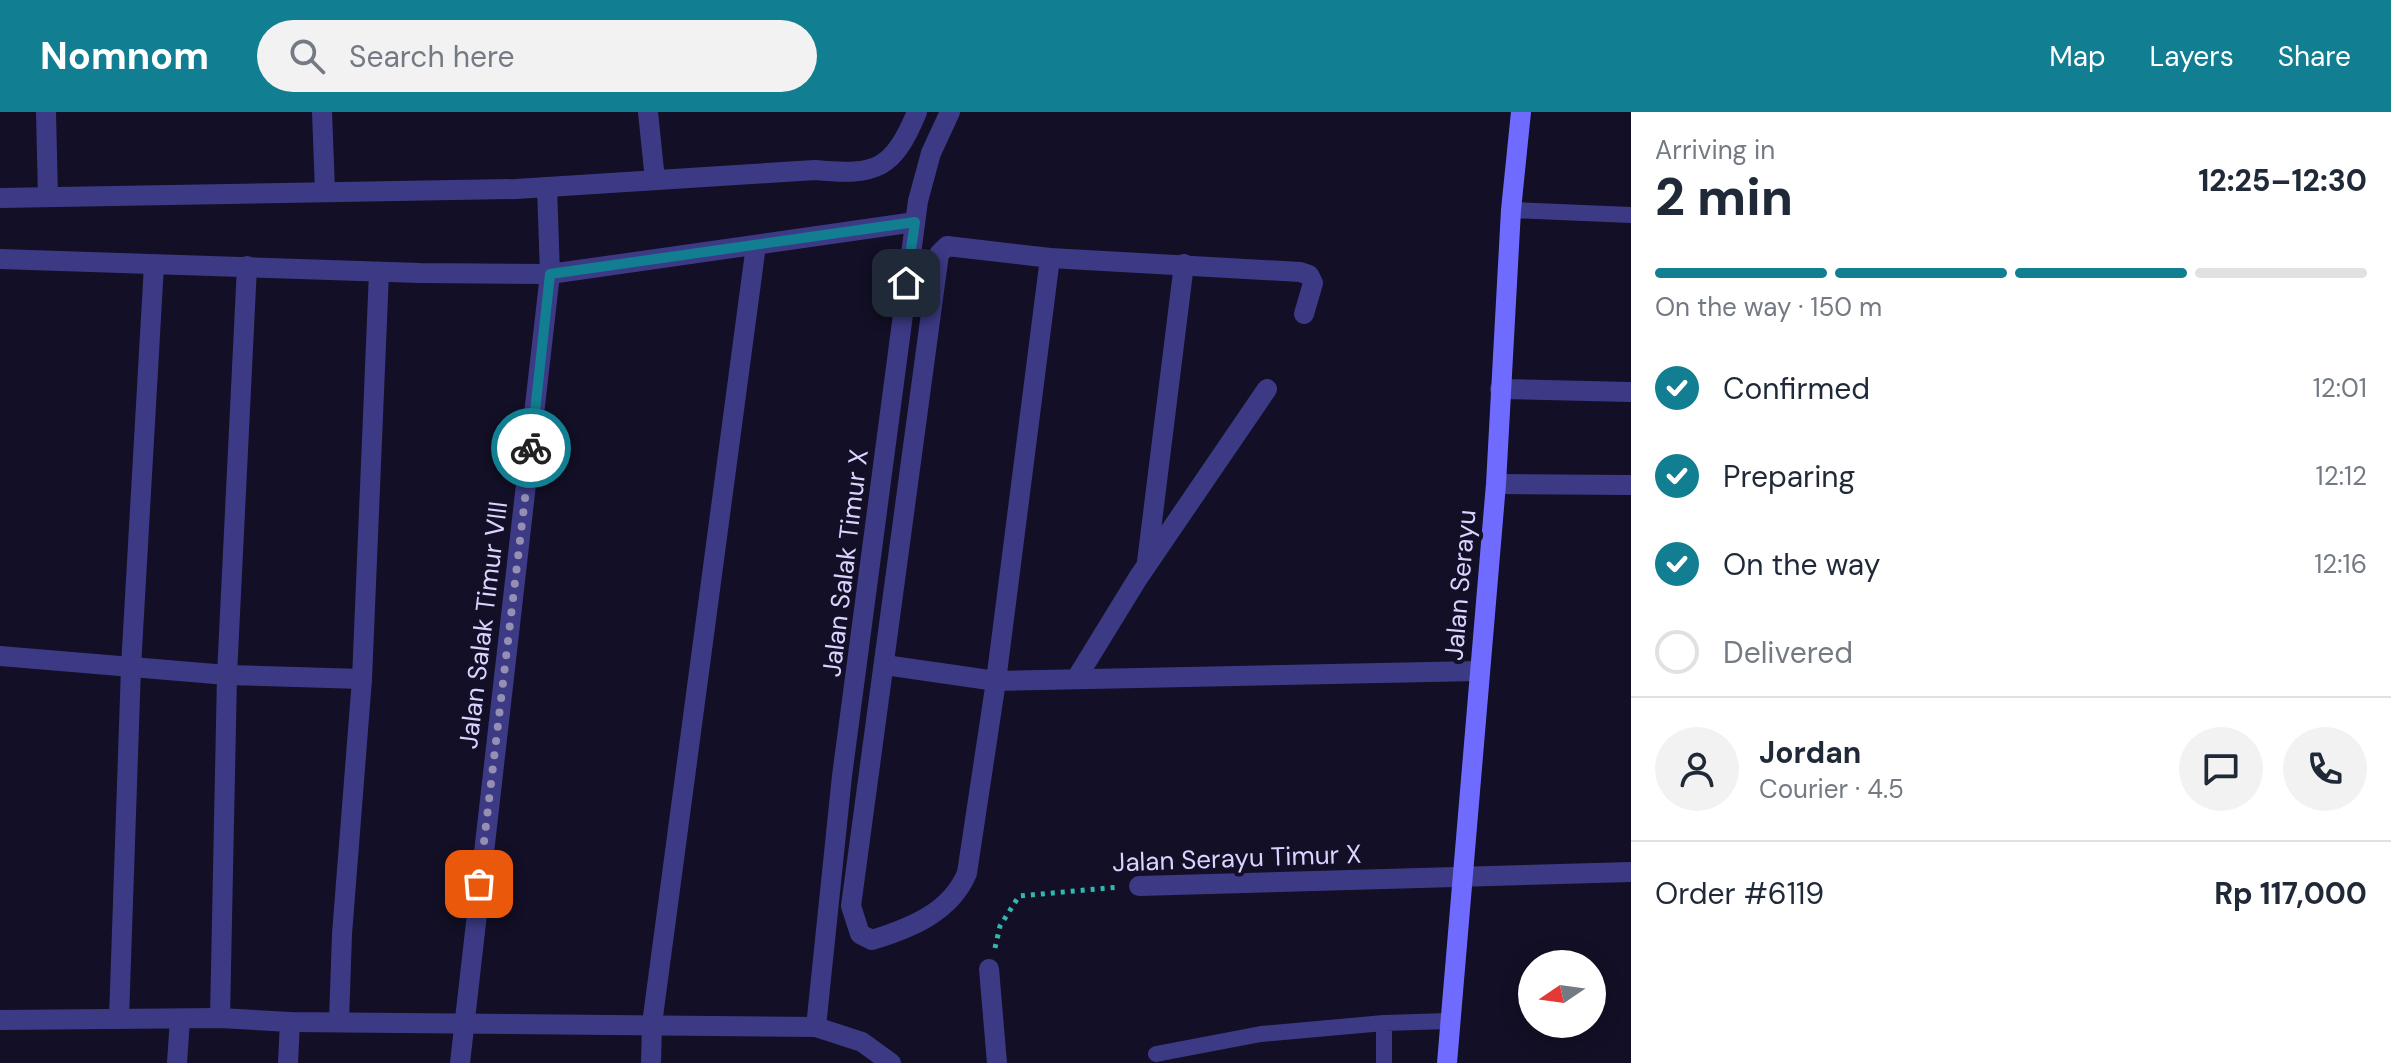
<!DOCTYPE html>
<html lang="en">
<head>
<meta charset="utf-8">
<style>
  :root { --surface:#fff; --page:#f2f2f3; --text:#1f2937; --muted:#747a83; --line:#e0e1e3; --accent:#117e91 }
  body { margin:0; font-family:"DM Sans",sans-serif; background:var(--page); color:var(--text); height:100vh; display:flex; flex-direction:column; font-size:30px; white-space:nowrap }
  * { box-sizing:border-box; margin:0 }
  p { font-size:26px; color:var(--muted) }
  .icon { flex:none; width:44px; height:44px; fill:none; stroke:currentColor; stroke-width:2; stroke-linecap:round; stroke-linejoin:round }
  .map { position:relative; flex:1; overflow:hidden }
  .panel { display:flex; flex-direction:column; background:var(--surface); width:760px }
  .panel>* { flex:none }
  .needle { width:52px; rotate:257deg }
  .tools { position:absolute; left:1518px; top:838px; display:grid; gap:16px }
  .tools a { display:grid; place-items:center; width:88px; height:88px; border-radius:50%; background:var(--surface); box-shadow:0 4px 20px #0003; font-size:40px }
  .pin { position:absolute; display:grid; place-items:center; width:68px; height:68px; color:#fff; margin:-34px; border-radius:16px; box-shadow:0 4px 12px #0006 }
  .courier { position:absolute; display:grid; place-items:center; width:80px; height:80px; margin:-40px; border:6px solid #117e91; border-radius:50%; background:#fff; color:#222; box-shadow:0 2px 10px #0007 }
  .summary em { font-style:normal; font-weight:800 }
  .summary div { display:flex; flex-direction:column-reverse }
  .summary { display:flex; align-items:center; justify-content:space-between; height:136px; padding:0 24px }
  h1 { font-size:52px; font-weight:800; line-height:60px }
  .bar { display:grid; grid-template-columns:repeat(4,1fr); gap:12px 8px; align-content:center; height:96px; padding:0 24px }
  .bar i { height:10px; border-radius:6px; background:var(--line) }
  .bar .active { background:var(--accent) }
  .bar p { grid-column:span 4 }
  .line { display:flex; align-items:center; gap:20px; padding:0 24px; border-top:2px solid var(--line) }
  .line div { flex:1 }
  .round { display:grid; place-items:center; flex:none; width:84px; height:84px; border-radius:42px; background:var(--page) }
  ol { padding:0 24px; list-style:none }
  li { display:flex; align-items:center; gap:24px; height:88px }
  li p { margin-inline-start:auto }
  li .icon { padding:8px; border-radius:50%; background:var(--accent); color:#fff; stroke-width:4 }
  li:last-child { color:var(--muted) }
  li i { width:44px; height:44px; border:4px solid var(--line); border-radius:50% }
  header { display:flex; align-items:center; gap:48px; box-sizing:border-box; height:112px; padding:0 40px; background:var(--accent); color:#fff }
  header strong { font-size:38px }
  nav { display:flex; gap:44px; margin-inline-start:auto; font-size:28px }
  .search { width:560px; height:72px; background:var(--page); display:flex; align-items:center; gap:20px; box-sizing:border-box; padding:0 28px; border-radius:44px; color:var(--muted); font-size:30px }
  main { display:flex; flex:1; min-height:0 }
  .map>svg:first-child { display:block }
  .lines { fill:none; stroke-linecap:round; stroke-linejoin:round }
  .path { stroke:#2fb8b0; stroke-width:5; stroke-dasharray:4 6; stroke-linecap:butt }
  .service { stroke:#3d3a85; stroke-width:16 }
  .minor { stroke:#3d3a85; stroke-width:20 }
  .tertiary { stroke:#3d3a85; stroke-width:20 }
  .secondary { stroke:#6f6bff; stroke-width:20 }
  .done { stroke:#948fb3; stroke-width:8; stroke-dasharray:0 14.4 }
  .route { stroke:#117e91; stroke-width:10 }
  .labels { text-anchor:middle; stroke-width:8; stroke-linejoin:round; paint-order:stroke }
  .street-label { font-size:26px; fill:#d9d4ff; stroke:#130f26 }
</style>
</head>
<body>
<header>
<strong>Nomnom</strong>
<div class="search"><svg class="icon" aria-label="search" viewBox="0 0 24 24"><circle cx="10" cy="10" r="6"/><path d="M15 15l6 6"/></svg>Search here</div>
<nav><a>Map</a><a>Layers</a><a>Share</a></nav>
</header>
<main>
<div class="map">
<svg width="1631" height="951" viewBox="0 0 1631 951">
  <rect width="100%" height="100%" fill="#130f26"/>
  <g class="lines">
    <path class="path" d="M995 836 1000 814 1019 784 1119 775"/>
    <g class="service">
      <path d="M1511 98 1631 103"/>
      <path d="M1156 942 1261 922 1384 911"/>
      <path d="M1384 951V911L1449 909"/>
    </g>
    <g class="minor">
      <path d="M46 0 48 85"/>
      <path d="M322 0 325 79"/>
      <path d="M648 0 655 68"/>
      <path d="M0 86 516 77 815 58C878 64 893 57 917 0"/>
      <path d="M947 134 1050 146 996 569 967 761C951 800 911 816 872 828L860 822 851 794 939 142Z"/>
      <path d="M1050 146 1300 160 1309 163 1313 171 1304 202"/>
      <path d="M0 147 420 161 550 162 915 110"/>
      <path d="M1500 277 1631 280"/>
      <path d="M1496 372 1631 373"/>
      <path d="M1147 450 1184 152"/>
      <path d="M0 544 227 563 362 567"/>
      <path d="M885 553 996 569 1478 559"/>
      <path d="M1076 567 1138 466 1267 277"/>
      <path d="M1139 774 1631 760"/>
      <path d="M989 857 997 951"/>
      <path d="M220 906 227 563 247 154"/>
      <path d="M119 907 131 555 154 153"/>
      <path d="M339 909 342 822 362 567 379 160"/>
      <path d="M177 951 180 907"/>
      <path d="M288 951 290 910"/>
      <path d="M460 951 550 162 547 75"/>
      <path d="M651 951 652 912 756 133"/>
    </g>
    <g class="tertiary">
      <path d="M0 908 220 906 290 910 816 915 862 930 891 951"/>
      <path d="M816 915 842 664 918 89 931 41 950 0"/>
    </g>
    <path class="secondary" d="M1447 951 1496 372 1511 98 1521 0"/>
  </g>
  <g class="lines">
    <path class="done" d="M479 772 531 336"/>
    <path class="route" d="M531 336 550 162 915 110 906 171"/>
  </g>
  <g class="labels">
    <g class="street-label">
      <text transform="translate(845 451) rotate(-83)" y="9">Jalan Salak Timur X</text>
      <text transform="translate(1460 473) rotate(-85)" y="9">Jalan Serayu</text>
      <text transform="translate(483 513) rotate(-83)" y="9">Jalan Salak Timur VIII</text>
      <text transform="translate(1237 746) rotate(-2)" y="9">Jalan Serayu Timur X</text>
    </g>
  </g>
</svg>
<div class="tools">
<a><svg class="needle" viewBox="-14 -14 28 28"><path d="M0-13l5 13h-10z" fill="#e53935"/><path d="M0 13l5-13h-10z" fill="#747a83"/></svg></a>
</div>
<div class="pin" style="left:479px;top:772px;background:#ea580c"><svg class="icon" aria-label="bag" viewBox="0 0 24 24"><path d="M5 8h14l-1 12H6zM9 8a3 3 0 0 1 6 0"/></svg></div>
<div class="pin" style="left:906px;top:171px;background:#1f2937"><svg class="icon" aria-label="home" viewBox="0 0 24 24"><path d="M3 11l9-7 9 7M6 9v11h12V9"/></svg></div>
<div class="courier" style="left:531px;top:336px"><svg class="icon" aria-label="bike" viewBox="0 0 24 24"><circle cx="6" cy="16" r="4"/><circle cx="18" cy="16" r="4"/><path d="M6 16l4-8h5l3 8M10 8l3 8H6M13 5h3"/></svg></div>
</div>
<section class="panel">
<div class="summary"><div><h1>2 min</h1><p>Arriving in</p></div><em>12:25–12:30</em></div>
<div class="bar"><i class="active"></i><i class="active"></i><i class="active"></i><i></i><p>On the way · 150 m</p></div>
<ol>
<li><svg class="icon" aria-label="check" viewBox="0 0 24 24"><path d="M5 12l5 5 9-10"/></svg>Confirmed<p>12:01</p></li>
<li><svg class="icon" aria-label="check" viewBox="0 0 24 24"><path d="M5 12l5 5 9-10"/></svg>Preparing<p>12:12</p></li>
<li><svg class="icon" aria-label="check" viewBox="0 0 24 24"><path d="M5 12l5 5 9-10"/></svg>On the way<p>12:16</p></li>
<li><i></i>Delivered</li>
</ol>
<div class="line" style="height:144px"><a class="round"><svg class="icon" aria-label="person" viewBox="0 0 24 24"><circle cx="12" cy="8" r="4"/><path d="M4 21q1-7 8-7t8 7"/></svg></a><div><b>Jordan</b><p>Courier · 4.5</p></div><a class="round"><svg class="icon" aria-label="chat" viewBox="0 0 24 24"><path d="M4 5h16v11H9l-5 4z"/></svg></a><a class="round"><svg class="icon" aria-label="phone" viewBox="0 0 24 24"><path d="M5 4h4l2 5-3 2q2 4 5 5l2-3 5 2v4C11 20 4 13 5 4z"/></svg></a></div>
<div class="line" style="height:104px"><div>Order #6119</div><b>Rp 117,000</b></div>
</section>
</main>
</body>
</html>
